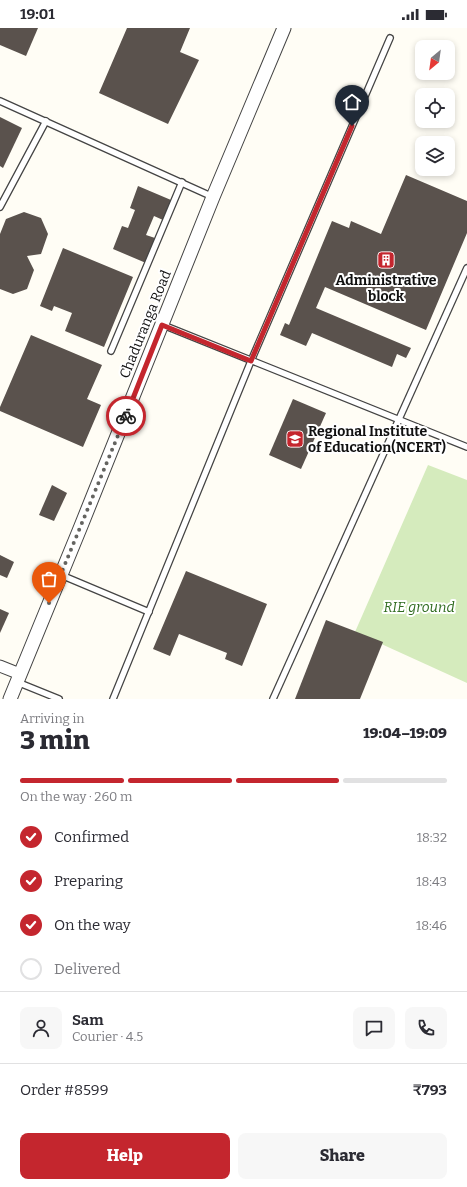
<!DOCTYPE html>
<html lang="en">
<head>
<meta charset="utf-8">
<style>
  :root { --surface:#fff; --page:#f7f7f7; --text:#2b2b33; --muted:#7c7c81; --line:#e1e1e2; --accent:#c4262e }
  body { margin:0; font-family:Bitter,serif; background:var(--page); color:var(--text); height:100vh; display:flex; flex-direction:column; font-size:15px; white-space:nowrap }
  * { box-sizing:border-box; margin:0 }
  p { font-size:13px; color:var(--muted) }
  .icon { flex:none; width:22px; height:22px; fill:none; stroke:currentColor; stroke-width:2; stroke-linecap:round; stroke-linejoin:round }
  .map { position:relative; height:671px; overflow:hidden }
  .panel { display:flex; flex-direction:column; background:var(--surface); flex:1 }
  .panel>* { flex:none }
  .needle { width:26px; rotate:209deg }
  .buttons { position:absolute; left:415px; top:12px; display:grid; gap:8px }
  .buttons a { display:grid; place-items:center; width:40px; height:40px; border-radius:8px; background:var(--surface); box-shadow:0 2px 6px #0003; font-size:20px }
  .pin { position:absolute; display:grid; place-items:center; width:34px; height:34px; color:#fff; margin:-41px -17px; border-radius:50% 50% 50% 0; rotate:-45deg; box-shadow:0 0 4px #0007 }
  .pin .icon { rotate:45deg }
  .courier { position:absolute; display:grid; place-items:center; width:40px; height:40px; margin:-20px; border:3px solid #c4262e; border-radius:50%; background:#fff; color:#222; box-shadow:0 1px 5px #0007 }
  .head em { font-style:normal; font-weight:800 }
  .head div { display:flex; flex-direction:column-reverse }
  .head { display:flex; align-items:center; justify-content:space-between; height:68px; padding:0 20px }
  h1 { font-size:26px; font-weight:800; line-height:30px }
  .bar { display:grid; grid-template-columns:repeat(4,1fr); gap:6px 4px; align-content:center; height:48px; padding:0 20px }
  .bar i { height:5px; border-radius:3px; background:var(--line) }
  .bar .active { background:var(--accent) }
  .bar p { grid-column:span 4 }
  .line { display:flex; align-items:center; gap:10px; padding:0 20px; border-top:1px solid var(--line) }
  .line div { flex:1 }
  .round { display:grid; place-items:center; flex:none; width:42px; height:42px; border-radius:8px; background:var(--page) }
  ol { padding:0 20px; list-style:none }
  li { display:flex; align-items:center; gap:12px; height:44px }
  li p { margin-inline-start:auto }
  li .icon { padding:4px; border-radius:50%; background:var(--accent); color:#fff; stroke-width:4 }
  li:last-child { color:var(--muted) }
  li i { width:22px; height:22px; border:2px solid var(--line); border-radius:50% }
  .primary-button { display:flex; gap:8px; margin-top:auto; padding:8px 20px }
  .primary-button a { flex:1; height:46px; border-radius:8px; background:var(--accent); color:#fff; font-size:16px; font-weight:800; line-height:46px; text-align:center }
  .primary-button a+a { background:var(--page); color:var(--text) }
  .status { display:flex; justify-content:space-between; align-items:center; height:28px; padding:0 20px; background:var(--surface); direction:ltr }
  .status svg { height:11px; fill:currentColor }
  .map>svg:first-child { display:block }
  .green { fill:#d5ebbd }
  .building { fill:#5a524d }
  .lines { fill:none; stroke-linecap:round; stroke-linejoin:round }
  .service-casing { stroke:#444; stroke-width:8 }
  .minor-casing { stroke:#444; stroke-width:13 }
  .tertiary-casing { stroke:#444; stroke-width:15 }
  .service { stroke:#fff; stroke-width:5.5 }
  .minor { stroke:#fff; stroke-width:11 }
  .tertiary { stroke:#fff; stroke-width:13 }
  .done { stroke:#646461; stroke-width:4; stroke-dasharray:0 7.2 }
  .route { stroke:#c4262e; stroke-width:5 }
  .labels { text-anchor:middle; stroke-width:4; stroke-linejoin:round; paint-order:stroke }
  .poi-label { font-size:14px; font-weight:bold; fill:#111; stroke:#fff }
  .street-label { font-size:14px; fill:#111; stroke:#fff }
  .park-label { font-size:14px; font-style:italic; fill:#2f6b1f; stroke:#fff }
</style>
</head>
<body>
<div class="status"><b>19:01</b><svg viewBox="0 0 49 12"><path d="M0 12V9h3v3zM5 12V6h3v6zM10 12V3h3v9zM15 12V0h3v12zM26 1h20v11H26zM47 4h2v5h-2z"/></svg></div>
<div class="map">
<svg width="467" height="671" viewBox="0 0 467 671">
  <rect width="100%" height="100%" fill="#fffdf5"/>
  <path class="green" d="M428 437 467 452V655L355 604Z"/>
  <g class="building">
    <path d="M0 0H38L26 28 0 17Z"/>
    <path d="M127 0H190L180 24 199 32 168 96 99 65Z"/>
    <path d="M0 89 22 100 3 140 0 138Z"/>
    <path d="M406 147 467 173V205L426 302 325 259 316 280 411 320 406 330 397 326 392 339 312 305 306 318 280 307 285 295 289 297 332 193 349 200 351 193 381 206Z"/>
    <path d="M138 158 171 172 163 192 154 188 146 207 155 210 146 235 113 221 122 198 128 200 135 182 130 180Z"/>
    <path d="M24 184 41 190 48 206 41 226 27 228 34 242 27 261 13 266 0 261V206L6 191Z"/>
    <path d="M63 220 133 249 104 319 65 303 72 285 54 278 52 283 40 278Z"/>
    <path d="M31 307 102 337 87 371 101 377 83 419 0 383V379Z"/>
    <path d="M293 371 326 385 301 441 269 427Z"/>
    <path d="M52 457 67 465 54 493 39 487Z"/>
    <path d="M0 527 14 534 7 550 0 547Z"/>
    <path d="M186 543 267 576 242 638 225 631 227 625 179 606 170 628 153 621Z"/>
    <path d="M0 581 9 585 0 605Z"/>
    <path d="M326 592 383 614 360 671H295Z"/>
  </g>
  <g class="lines">
    <defs>
      <g id="service">
        <path d="M0 73 213 169"/>
        <path d="M0 179 46 93"/>
        <path d="M163 297 467 419"/>
        <path d="M111 323 182 154"/>
        <path d="M61 547 149 584"/>
        <path d="M17 654 59 671"/>
        <path d="M113 671 251 333 390 10"/>
        <path d="M273 671 467 240"/>
      </g>
      <path id="minor" d="M0 638 20 646"/>
      <path id="tertiary" d="M10 671 81 498 213 169 284 0"/>
    </defs>
    <use href="#service" class="service-casing"/>
    <use href="#minor" class="minor-casing"/>
    <use href="#tertiary" class="tertiary-casing"/>
    <use href="#service" class="service"/>
    <use href="#minor" class="minor"/>
    <use href="#tertiary" class="tertiary"/>
  </g>
  <g class="lines">
    <path class="done" d="M49 575 126 388"/>
    <path class="route" d="M126 388 162 297 251 333 352 98"/>
  </g>
  <defs>
    <symbol id="building-square" viewBox="-11 -11 22 22"><rect x="-9" y="-9" width="18" height="18" rx="4" fill="#c4262e" stroke="#fff"/><path d="M-4-6H4V6H1V3H-1V6H-4ZM-2.5-4.3h1.7v1.8h-1.7ZM.8-4.3h1.7v1.8H.8ZM-2.5-1h1.7V.8h-1.7ZM.8-1h1.7V.8H.8Z" fill="#fff"/></symbol>
    <symbol id="university-square" viewBox="-11 -11 22 22"><rect x="-9" y="-9" width="18" height="18" rx="4" fill="#c4262e" stroke="#fff"/><path d="M0-5L7-2L0 1L-7-2ZM-4 1L0 2.5L4 1V4Q0 6-4 4Z" fill="#fff"/></symbol>
  </defs>
  <g fill-rule="evenodd">
    <use href="#building-square" x="376" y="222" width="20" height="20"/>
    <use href="#university-square" x="285" y="401" width="20" height="20"/>
  </g>
  <g class="labels">
    <g class="poi-label">
      <text x="386" y="257">Administrative<tspan x="386" dy="16">block</tspan></text>
      <text x="308" y="408" text-anchor="start">Regional Institute<tspan x="308" dy="16">of Education(NCERT)</tspan></text>
    </g>
    <g class="street-label">
      <text transform="translate(145 296) rotate(-68)" y="5">Chaduranga Road</text>
    </g>
    <g class="park-label">
      <text x="419" y="584">RIE ground</text>
    </g>
  </g>
</svg>
<div class="buttons">
<a><svg class="needle" viewBox="-14 -14 28 28"><path d="M0-13l5 13h-10z" fill="#e53935"/><path d="M0 13l5-13h-10z" fill="#7c7c81"/></svg></a>
<a><svg class="icon" aria-label="locate" viewBox="0 0 24 24"><circle cx="12" cy="12" r="6"/><path d="M12 2v4M12 18v4M2 12h4M18 12h4"/></svg></a>
<a><svg class="icon" aria-label="layers" viewBox="0 0 24 24"><path d="M12 4l9 5-9 5-9-5zM3 14l9 5 9-5"/></svg></a>
</div>
<div class="pin" style="left:49px;top:575px;background:#ea580c"><svg class="icon" aria-label="bag" viewBox="0 0 24 24"><path d="M5 8h14l-1 12H6zM9 8a3 3 0 0 1 6 0"/></svg></div>
<div class="pin" style="left:352px;top:98px;background:#1f2937"><svg class="icon" aria-label="home" viewBox="0 0 24 24"><path d="M3 11l9-7 9 7M6 9v11h12V9"/></svg></div>
<div class="courier" style="left:126px;top:388px"><svg class="icon" aria-label="bike" viewBox="0 0 24 24"><circle cx="6" cy="16" r="4"/><circle cx="18" cy="16" r="4"/><path d="M6 16l4-8h5l3 8M10 8l3 8H6M13 5h3"/></svg></div>
</div>
<section class="panel">
<div class="head"><div><h1>3 min</h1><p>Arriving in</p></div><em>19:04–19:09</em></div>
<div class="bar"><i class="active"></i><i class="active"></i><i class="active"></i><i></i><p>On the way · 260 m</p></div>
<ol>
<li><svg class="icon" aria-label="check" viewBox="0 0 24 24"><path d="M5 12l5 5 9-10"/></svg>Confirmed<p>18:32</p></li>
<li><svg class="icon" aria-label="check" viewBox="0 0 24 24"><path d="M5 12l5 5 9-10"/></svg>Preparing<p>18:43</p></li>
<li><svg class="icon" aria-label="check" viewBox="0 0 24 24"><path d="M5 12l5 5 9-10"/></svg>On the way<p>18:46</p></li>
<li><i></i>Delivered</li>
</ol>
<div class="line" style="height:72px"><a class="round"><svg class="icon" aria-label="person" viewBox="0 0 24 24"><circle cx="12" cy="8" r="4"/><path d="M4 21q1-7 8-7t8 7"/></svg></a><div><b>Sam</b><p>Courier · 4.5</p></div><a class="round"><svg class="icon" aria-label="chat" viewBox="0 0 24 24"><path d="M4 5h16v11H9l-5 4z"/></svg></a><a class="round"><svg class="icon" aria-label="phone" viewBox="0 0 24 24"><path d="M5 4h4l2 5-3 2q2 4 5 5l2-3 5 2v4C11 20 4 13 5 4z"/></svg></a></div>
<div class="line" style="height:52px"><div>Order #8599</div><b>₹793</b></div>
<div class="primary-button"><a>Help</a><a>Share</a></div>
</section>
</body>
</html>
